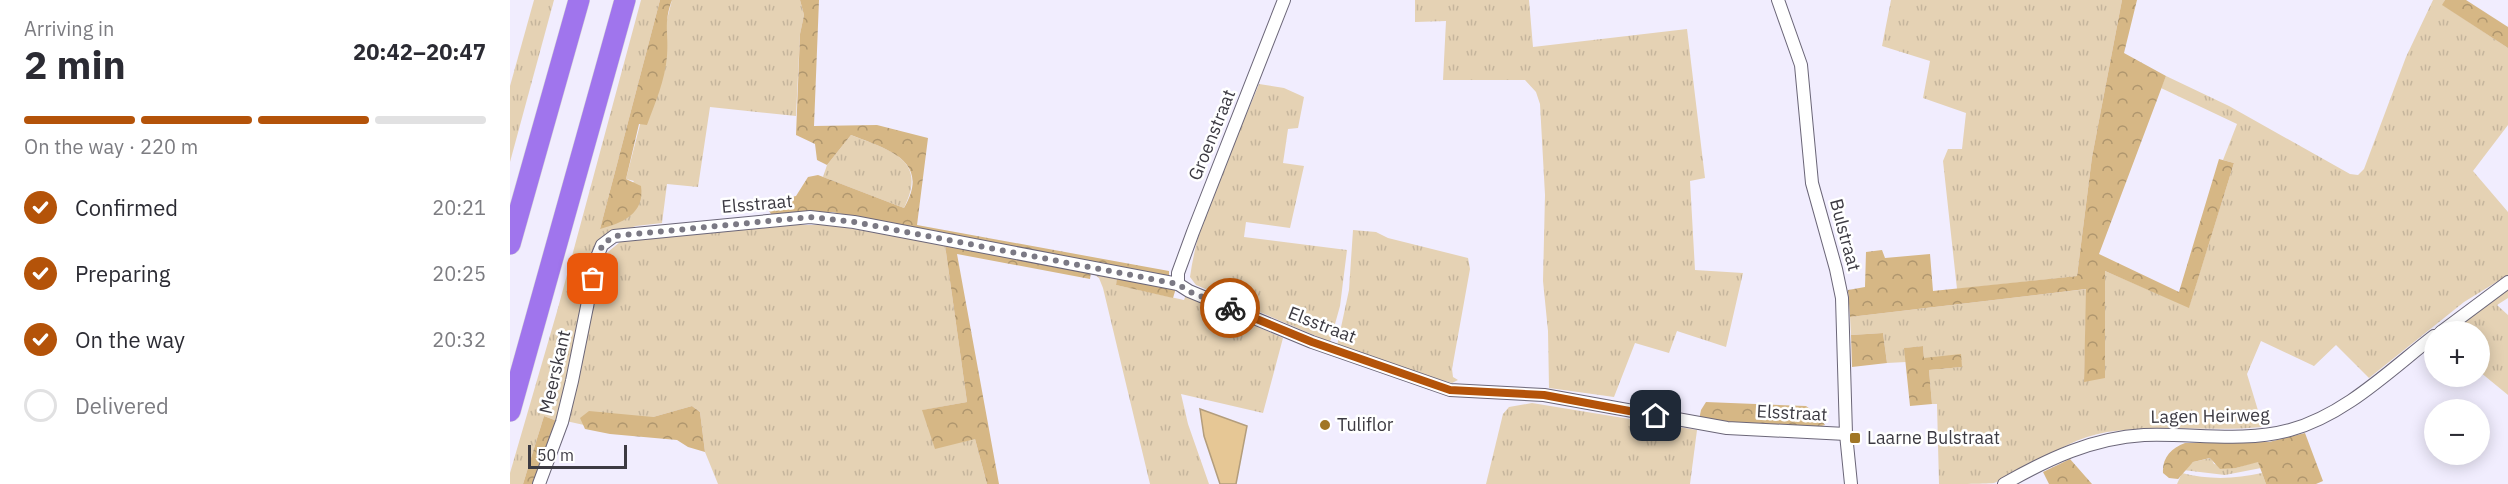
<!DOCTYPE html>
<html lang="en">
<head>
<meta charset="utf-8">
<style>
  :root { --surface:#fff; --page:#f2f2f3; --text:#2b2b33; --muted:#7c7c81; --line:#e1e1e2; --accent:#b45309 }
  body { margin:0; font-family:"IBM Plex Sans",sans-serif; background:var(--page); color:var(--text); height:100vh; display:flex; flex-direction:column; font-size:22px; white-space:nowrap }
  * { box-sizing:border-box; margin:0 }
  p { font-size:20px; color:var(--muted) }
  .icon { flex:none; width:33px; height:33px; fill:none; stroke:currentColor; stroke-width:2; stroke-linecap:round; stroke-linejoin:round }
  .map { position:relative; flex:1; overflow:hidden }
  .details { display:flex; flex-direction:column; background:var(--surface); width:510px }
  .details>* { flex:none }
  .fabs { position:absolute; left:1914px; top:321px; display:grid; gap:12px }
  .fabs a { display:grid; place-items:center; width:66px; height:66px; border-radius:50%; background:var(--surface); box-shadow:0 3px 15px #0003; font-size:30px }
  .scale { position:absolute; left:18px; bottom:15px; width:99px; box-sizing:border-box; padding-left:6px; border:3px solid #3c3a42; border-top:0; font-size:16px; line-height:21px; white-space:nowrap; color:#3c3a42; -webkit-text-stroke:4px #fff; paint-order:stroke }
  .pin { position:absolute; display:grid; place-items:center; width:51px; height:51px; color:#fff; margin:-26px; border-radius:12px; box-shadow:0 3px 9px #0006 }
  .courier { position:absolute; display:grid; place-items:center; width:60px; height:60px; margin:-30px; border:4px solid #b45309; border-radius:50%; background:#fff; color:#222; box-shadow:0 2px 8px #0007 }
  .headline em { font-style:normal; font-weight:800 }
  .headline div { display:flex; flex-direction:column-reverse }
  .headline { display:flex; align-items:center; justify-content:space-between; height:102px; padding:0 24px }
  h1 { font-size:39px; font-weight:800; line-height:45px }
  .bar { display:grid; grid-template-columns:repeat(4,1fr); gap:9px 6px; align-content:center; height:72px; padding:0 24px }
  .bar i { height:8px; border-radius:4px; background:var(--line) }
  .bar .active { background:var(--accent) }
  .bar p { grid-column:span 4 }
  ol { padding:0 24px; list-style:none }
  li { display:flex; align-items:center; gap:18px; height:66px }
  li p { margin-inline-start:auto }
  li .icon { padding:6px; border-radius:50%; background:var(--accent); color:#fff; stroke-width:4 }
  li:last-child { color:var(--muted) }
  li i { width:33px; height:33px; border:3px solid var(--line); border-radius:50% }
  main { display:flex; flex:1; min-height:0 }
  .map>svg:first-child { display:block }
  .grass { fill:url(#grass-tufts) }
  .forest { fill:url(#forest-crowns) }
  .water { fill:#e6c795; stroke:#b39d7c; stroke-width:1.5 }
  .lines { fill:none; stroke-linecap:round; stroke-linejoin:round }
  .minor-casing { stroke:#6b6678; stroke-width:14 }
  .motorway-casing { stroke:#d4d4d5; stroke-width:22 }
  .minor { stroke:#fff; stroke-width:12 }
  .motorway { stroke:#a075ed; stroke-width:21 }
  .done { stroke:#7b7984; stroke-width:6; stroke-dasharray:0 10.8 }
  .route { stroke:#b45309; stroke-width:8 }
  .poi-dot { fill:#a17626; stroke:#fff; stroke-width:2 }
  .labels { text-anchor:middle; stroke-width:5; stroke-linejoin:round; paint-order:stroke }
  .street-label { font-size:18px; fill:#3c3a42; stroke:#fff }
  .poi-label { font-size:18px; fill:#3c3a42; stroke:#fff; text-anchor:start }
</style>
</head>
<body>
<main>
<section class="details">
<div class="headline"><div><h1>2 min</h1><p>Arriving in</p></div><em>20:42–20:47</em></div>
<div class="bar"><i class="active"></i><i class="active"></i><i class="active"></i><i></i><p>On the way · 220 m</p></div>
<ol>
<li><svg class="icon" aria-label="check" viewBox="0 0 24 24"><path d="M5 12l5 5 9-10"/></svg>Confirmed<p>20:21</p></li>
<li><svg class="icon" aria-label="check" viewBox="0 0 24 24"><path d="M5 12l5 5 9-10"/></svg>Preparing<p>20:25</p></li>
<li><svg class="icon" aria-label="check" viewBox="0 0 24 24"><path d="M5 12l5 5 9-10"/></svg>On the way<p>20:32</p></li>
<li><i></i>Delivered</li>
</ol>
</section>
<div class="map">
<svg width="1998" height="484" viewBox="0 0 1998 484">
  <defs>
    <pattern id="grass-tufts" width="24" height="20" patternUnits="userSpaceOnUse" patternTransform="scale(1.5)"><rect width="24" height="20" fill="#e5d2b4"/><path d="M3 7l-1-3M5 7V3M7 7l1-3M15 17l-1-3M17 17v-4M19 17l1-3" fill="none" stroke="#c5b59c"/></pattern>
    <pattern id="forest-crowns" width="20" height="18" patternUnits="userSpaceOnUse" patternTransform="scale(1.5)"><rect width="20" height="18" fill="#d6b785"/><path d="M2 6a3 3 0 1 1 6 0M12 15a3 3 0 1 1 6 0" fill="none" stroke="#af966e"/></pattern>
  </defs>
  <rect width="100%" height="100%" fill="#f1edfe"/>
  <g class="grass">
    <path d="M24 0H44L0 162V86Z"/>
    <path d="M131 0H150L90 229 124 181 116 179 162 0H290L294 15 290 34 286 116 200 107 188 187 157 184 152 223 126 226 99 235 47 421 34 416 13 484H0V473L48 308Z"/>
    <path d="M905 0H1019L1023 47 1177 29 1195 178 1180 181 1185 270 1233 273 1216 347 1167 331 1159 353 1125 343 1104 397 1039 388 1038 331 1033 281 1035 195 1030 104 1026 92 1015 80H933L936 21 905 22Z"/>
    <path d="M1381 0H1612L1582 157 1567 276 1447 289 1433 161 1438 149H1452L1456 113 1413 98 1420 61 1372 46Z"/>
    <path d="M1923 0H1935L1933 5 1998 48V125L1963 171 1998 212V275L1954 302 1859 378 1826 345 1804 366 1751 341 1737 374 1753 427C1702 432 1649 424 1597 432 1555 439 1522 468 1484 483 1473 484 1443 484 1429 484L1427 404H1422L1419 370 1451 367 1414 358 1413 346 1395 348 1396 362 1377 363 1373 333 1341 335 1340 317 1577 289 1574 381 1595 271 1679 307 1724 163 1713 160 1727 124 1651 88 1656 76 1719 106 1840 174 1848 175 1854 169 1896 57Z"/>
    <path d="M749 84 774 88 794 97 788 128 778 129 773 163 794 166 780 228 736 222 734 237 837 250 830 306 820 342 686 285 680 277C689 210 724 146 749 84Z"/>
    <path d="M341 135C379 150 419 159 394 208L313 177 317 165Z"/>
    <path d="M279 225H321L435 245 457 402 413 410 465 439 477 484H208L195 452 190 412 182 406 143 417 71 418 74 425 56 421 71 365 93 256 110 242Z"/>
    <path d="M843 230 866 232 878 238 958 258 960 269 942 369 943 377 948 380 942 383 927 379 827 346 839 290Z"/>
    <path d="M581 272 607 276 606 285 674 300 676 295 773 338 753 413 671 394 678 424 699 484H640L593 288 589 278Z"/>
    <path d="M1998 288V298L1987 305 1998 315V395L1970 372V332H1939Z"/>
    <path d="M1022 403 1187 430 1180 484H976L993 414 999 407Z"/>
    <path d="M1701 458 1704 464 1726 468 1748 461 1751 468 1715 475 1673 470 1683 462Z"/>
    <path d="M1672 473C1699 480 1725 479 1752 473L1756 484H1667Z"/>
  </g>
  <g class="forest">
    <path d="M150 0H162C153 24 159 33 157 56 155 81 145 103 137 125L129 124 116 179 131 186C135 214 112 223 90 229Z"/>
    <path d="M290 0H309L304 126 367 125 418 138 407 225 659 271V279L322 212 261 214 258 209 261 202 286 196 298 177 308 175 394 208C422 160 376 149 341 135L317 165 307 160 305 144 286 135 290 34 294 15Z"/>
    <path d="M1612 0H1627L1614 53 1656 76 1589 254 1669 292 1709 159 1724 163 1679 308 1595 271V378L1574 382 1576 289 1340 317 1338 290 1355 287 1356 252 1372 250 1375 258 1420 254 1423 291 1567 276 1582 157Z"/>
    <path d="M1935 0H1956L1998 27V48L1932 5Z"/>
    <path d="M435 245 581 272 580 279 447 254 489 484H477L465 439 425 449 412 410 457 402Z"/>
    <path d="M607 276 666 288 663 298 606 285Z"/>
    <path d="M1373 333 1377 363 1342 367 1341 335Z"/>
    <path d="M1413 346 1414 358 1451 354 1452 367 1419 370 1422 404 1400 406 1394 348Z"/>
    <path d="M1196 402 1296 406 1308 415 1315 425 1308 427 1189 420 1191 410Z"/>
    <path d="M182 406 190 412 195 452 178 447 167 440 100 434 75 429 70 418 79 411 143 417Z"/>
    <path d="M34 416 47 421 25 484H13Z"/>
    <path d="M1795 433 1813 481 1806 484H1756L1748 462 1726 468 1710 469 1700 458 1683 462 1668 479 1659 478 1653 473C1652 458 1661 448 1675 443L1759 442Z"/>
    <path d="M1560 459 1582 484H1539L1533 472Z"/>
  </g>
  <path class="water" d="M690 409 737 426 726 484H710L694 436Z"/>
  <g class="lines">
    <defs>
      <g id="minor">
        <path d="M1268 0 1291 65 1302 183 1326 269 1332 298 1336 434 1341 484"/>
        <path d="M668 284V273L683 232 774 0"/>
        <path d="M1931 332 1998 282"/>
        <path d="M29 484 52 422 62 381 87 257 92 245 104 236 300 217 344 222 668 284 679 291 802 342 940 390 1034 395 1217 428 1336 434"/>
        <path d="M1494 484C1538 459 1582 438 1634 435 1683 433 1733 443 1780 430 1835 415 1880 370 1924 336"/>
      </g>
      <g id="motorway">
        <path d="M0 244 69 0"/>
        <path d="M0 411 115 0"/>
      </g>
    </defs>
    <use href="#minor" class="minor-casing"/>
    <use href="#motorway" class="motorway-casing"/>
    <use href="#minor" class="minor"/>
    <use href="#motorway" class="motorway"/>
  </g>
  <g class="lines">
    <path class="done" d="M83 279 92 245 104 236 300 217 344 222 668 284 678 291 720 308"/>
    <path class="route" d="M720 308 802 342 940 390 1034 395 1146 416"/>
  </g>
  <g class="poi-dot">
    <circle cx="815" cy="425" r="6"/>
    <rect x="1339" y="432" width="12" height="12" rx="3"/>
  </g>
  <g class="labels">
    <g class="street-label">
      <text transform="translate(702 135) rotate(-68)" y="6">Groenstraat</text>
      <text transform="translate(247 204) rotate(-5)" y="6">Elsstraat</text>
      <text transform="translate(1335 235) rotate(75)" y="6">Bulstraat</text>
      <text transform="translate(812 325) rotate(21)" y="6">Elsstraat</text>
      <text transform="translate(45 372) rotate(-77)" y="6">Meerskant</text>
      <text transform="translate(1282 413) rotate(3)" y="6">Elsstraat</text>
      <text transform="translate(1700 416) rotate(-1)" y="6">Lagen Heirweg</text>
    </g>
    <g class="poi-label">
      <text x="827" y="431">Tuliflor</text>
      <text x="1357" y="444">Laarne Bulstraat</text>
    </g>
  </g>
</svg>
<div class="fabs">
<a>+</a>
<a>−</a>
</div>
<div class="scale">50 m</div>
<div class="pin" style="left:83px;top:279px;background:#ea580c"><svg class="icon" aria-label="bag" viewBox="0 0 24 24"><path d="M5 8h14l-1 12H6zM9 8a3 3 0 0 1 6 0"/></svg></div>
<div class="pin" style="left:1146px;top:416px;background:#1f2937"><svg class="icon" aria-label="home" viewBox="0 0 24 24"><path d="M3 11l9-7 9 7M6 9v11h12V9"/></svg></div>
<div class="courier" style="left:720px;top:308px"><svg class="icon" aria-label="bike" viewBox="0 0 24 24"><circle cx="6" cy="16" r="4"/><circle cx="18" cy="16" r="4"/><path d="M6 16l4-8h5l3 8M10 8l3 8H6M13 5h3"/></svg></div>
</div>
</main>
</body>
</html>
